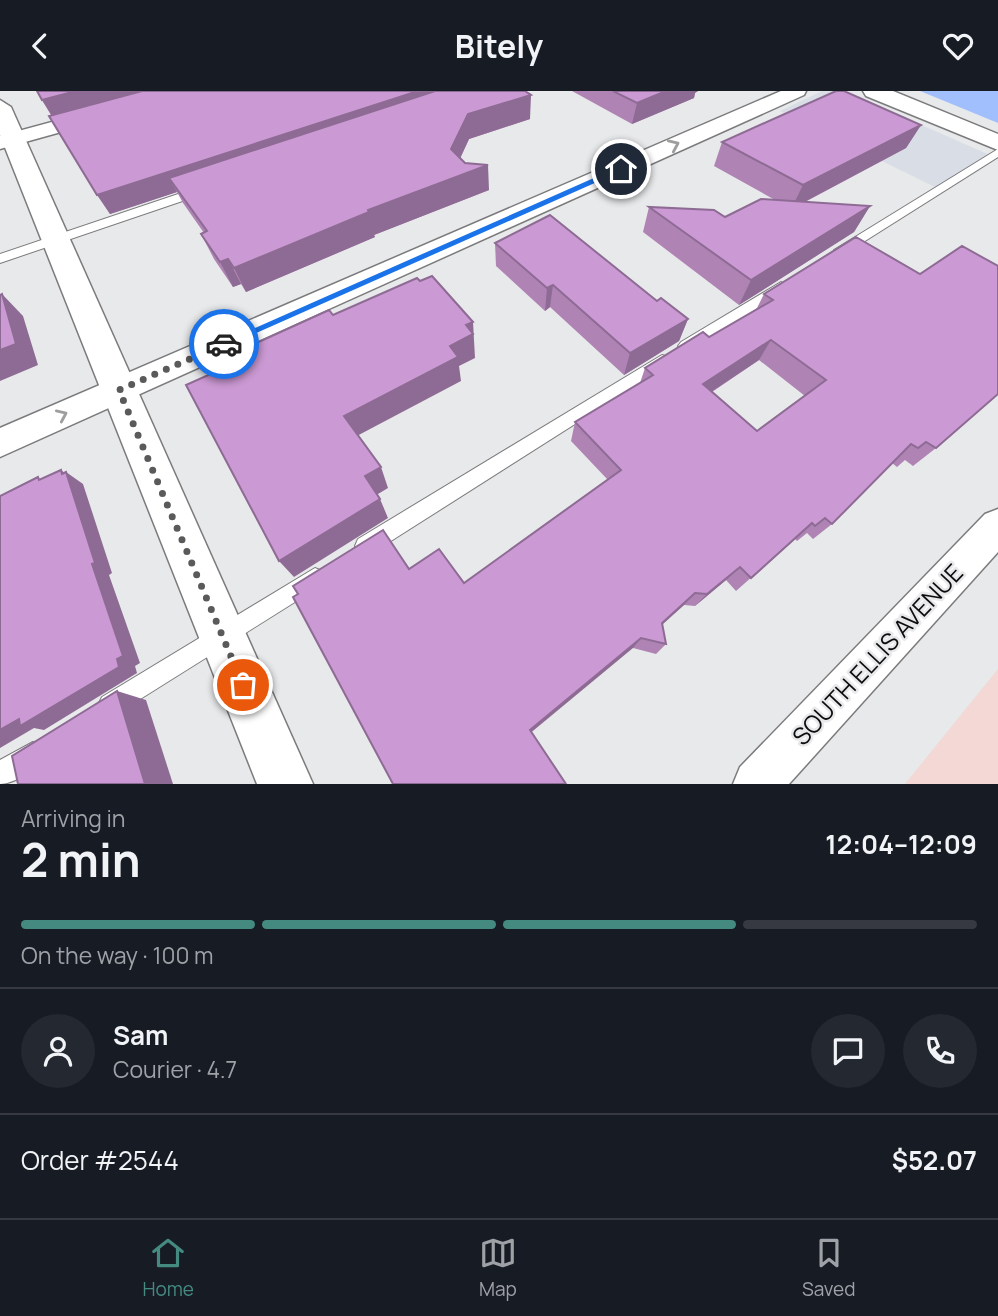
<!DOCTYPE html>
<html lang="en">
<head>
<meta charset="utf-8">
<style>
  :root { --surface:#171b24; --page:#242831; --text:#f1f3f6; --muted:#9ea1a6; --line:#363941; --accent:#458a81 }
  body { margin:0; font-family:Manrope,sans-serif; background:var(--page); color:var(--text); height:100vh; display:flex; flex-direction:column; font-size:26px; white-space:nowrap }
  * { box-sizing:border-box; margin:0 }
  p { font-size:23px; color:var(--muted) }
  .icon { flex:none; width:38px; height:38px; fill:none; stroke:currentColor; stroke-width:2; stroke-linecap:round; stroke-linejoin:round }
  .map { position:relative; height:693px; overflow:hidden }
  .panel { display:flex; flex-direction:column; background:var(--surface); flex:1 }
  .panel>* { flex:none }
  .pin { position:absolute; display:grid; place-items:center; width:60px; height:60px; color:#fff; margin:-30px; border:4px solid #fff; border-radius:50%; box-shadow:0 2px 7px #0007 }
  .courier { position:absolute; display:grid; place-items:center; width:70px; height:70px; margin:-35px; border:5px solid #1a73e8; border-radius:50%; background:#fff; color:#222; box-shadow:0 2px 9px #0007 }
  .head em { font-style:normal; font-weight:700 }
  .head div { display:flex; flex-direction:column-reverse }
  .head { display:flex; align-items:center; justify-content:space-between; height:119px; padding:0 21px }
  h1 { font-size:46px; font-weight:700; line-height:52px }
  .bar { display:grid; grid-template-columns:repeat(4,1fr); gap:10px 7px; align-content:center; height:84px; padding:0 21px }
  .bar i { height:9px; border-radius:5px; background:var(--line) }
  .bar .active { background:var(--accent) }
  .bar p { grid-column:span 4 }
  .line { display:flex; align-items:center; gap:18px; padding:0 21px; border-top:2px solid var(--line) }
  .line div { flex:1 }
  .round { display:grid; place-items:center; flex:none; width:74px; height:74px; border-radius:37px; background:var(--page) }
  header { display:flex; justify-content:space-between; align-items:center; height:91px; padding:0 21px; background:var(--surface); font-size:32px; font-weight:700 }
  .dock { display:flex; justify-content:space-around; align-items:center; height:98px; border-top:2px solid var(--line); background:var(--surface); font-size:19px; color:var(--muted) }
  .dock a { display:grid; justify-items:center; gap:4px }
  .dock .active { color:var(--accent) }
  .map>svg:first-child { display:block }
  .built { fill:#d9dde5 }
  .education { fill:#f3d8d5 }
  .green { fill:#a0bffc }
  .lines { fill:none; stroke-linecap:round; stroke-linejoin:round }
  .lane-casing { stroke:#7b7b7d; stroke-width:2 }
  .street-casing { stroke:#7b7b7d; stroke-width:3 }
  .secondary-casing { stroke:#7b7b7d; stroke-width:3 }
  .lane { fill:#fff; fill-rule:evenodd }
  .street { fill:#fff; fill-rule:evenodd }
  .secondary { fill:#fff; fill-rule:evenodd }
  .wall { fill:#af84b5; fill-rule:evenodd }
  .shaded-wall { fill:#8e6b94 }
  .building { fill:#cb99d3; stroke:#8e6b94; stroke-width:2; fill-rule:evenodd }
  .oneway { stroke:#9e9e9f }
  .route { fill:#1a73e8 }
  .done { stroke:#5a5a5b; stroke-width:7; stroke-dasharray:0 12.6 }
  .labels { text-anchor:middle; stroke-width:5; stroke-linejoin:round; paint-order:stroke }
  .near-street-label { font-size:24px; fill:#0d0d0e; stroke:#e8e9ea }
</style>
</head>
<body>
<header><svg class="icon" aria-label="back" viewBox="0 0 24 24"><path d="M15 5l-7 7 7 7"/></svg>Bitely<svg class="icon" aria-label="heart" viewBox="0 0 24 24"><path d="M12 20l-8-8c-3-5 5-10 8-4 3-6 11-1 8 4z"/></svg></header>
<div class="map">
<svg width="998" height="693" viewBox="0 0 998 693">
  <rect width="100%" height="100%" fill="#e8e9ea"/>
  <path class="built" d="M822 0H844L992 65 939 98 780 20Z"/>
  <path class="education" d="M998 578V693H905Z"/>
  <path class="green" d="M920 0H998V32Z"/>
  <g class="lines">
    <defs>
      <g id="lane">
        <path d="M998 58V66L846 162 841 163 834 159Z"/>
        <path d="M202 95 208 99 206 102 0 172V163Z"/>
        <path d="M781 191 788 196 786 199 691 259H681L678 255 681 251Z"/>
        <path d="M662 264 668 266 670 270 668 274 372 462 365 464 358 462 355 455 358 448Z"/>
        <path d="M315 477 322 480 325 487 322 494 118 622 110 626 102 622 98 614 102 606Z"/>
        <path d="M33 651 42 654 45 663C40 676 15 693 0 693V669Z"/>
      </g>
      <g id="street">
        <path d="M166 0H196L194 4 0 58V45Z"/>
        <path d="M781 0H806L804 4 0 366V337Z"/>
        <path d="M998 418V461L789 693H733L740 676 985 423Z"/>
      </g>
      <g id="secondary">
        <path d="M863 0H893L998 43V59L866 5Z"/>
        <path d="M0 9 11 16 313 693H257L0 44Z"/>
      </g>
    </defs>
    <use href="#lane" class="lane-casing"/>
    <use href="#street" class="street-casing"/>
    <use href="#secondary" class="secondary-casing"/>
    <use href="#lane" class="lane"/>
    <use href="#street" class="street"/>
    <use href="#secondary" class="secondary"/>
  </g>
  <g class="wall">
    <path d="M572 0H698L695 2 694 7 632 33Z"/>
    <path d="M42 9 530 28 469 48 460 67 489 99 374 144 375 146 246 201 241 193 233 196 214 168 201 143 204 142 183 112 177 101 110 123Z"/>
    <path d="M921 34 906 57 805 111 870 115 854 141 739 214 643 141 649 116 725 126 775 109 714 75 722 51Z"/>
    <path d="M856 146 936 357 913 375 905 369 897 376 892 372 832 433 813 448 807 442 797 450 795 448 736 500 726 489 695 515 684 514 662 533 666 553 656 563 633 557 409 478 464 492 608 389 571 350 575 331 640 292 645 277 709 246 756 219 764 203ZM759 269 805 305 757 340 712 301Z"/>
    <path d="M495 152 657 210 688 228 679 250 624 284 550 216 545 220 496 175Z"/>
  </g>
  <g class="shaded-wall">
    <path d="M76 0H156L54 28 42 9Z"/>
    <path d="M418 0H476L169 87 177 101 110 123 97 104Z"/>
    <path d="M666 0H698L695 2 694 7 632 33 637 12Z"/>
    <path d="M531 4 530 28 469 48 453 83 451 58 468 23Z"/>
    <path d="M921 34 906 57 791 118 803 94Z"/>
    <path d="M488 74 489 99 374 144 375 146 246 201 234 177 368 119Z"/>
    <path d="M870 115 854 141 739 214 751 189Z"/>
    <path d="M228 168 241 193 233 196 220 171Z"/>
    <path d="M553 194 550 216 545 220 547 197Z"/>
    <path d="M2 203 23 225 38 274 0 290V259Z"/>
    <path d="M688 228 679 250 624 284 630 262Z"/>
    <path d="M473 231 475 267 459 275 461 290 353 347 344 325 450 255 466 234Z"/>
    <path d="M771 249 759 269 693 313 703 293Z"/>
    <path d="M381 376 388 397 373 406 365 385Z"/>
    <path d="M61 379 67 384 66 381 83 393 112 482 109 484 140 572 135 575 137 582 44 639 34 637 0 657V639L92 473Z"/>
    <path d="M380 408 388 427 294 486 279 470Z"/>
    <path d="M740 476 726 489 695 515 707 503Z"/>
    <path d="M695 502 684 514 652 543 662 532Z"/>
    <path d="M641 547 633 557 528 644 530 639Z"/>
    <path d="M117 600 146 609 173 693H145Z"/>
  </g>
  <g class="building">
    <path d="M37 0H76L42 9Z"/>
    <path d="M142 0H418L97 104 49 25Z"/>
    <path d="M435 0H525L531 4 468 23 451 58 465 72 488 74 368 119 369 121 234 177 228 168 220 171 201 143 207 140 169 87Z"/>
    <path d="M613 0H666L637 12Z"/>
    <path d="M836 0H844L921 34 803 94 722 51Z"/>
    <path d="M761 108 870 115 751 189 649 116 714 119 725 126Z"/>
    <path d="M550 124 657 210 661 207 688 228 630 262 553 194 547 197 495 152Z"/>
    <path d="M856 146 920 183 962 155 998 175V303L936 357 926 351 918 357 911 353 832 433 825 427 815 435 812 432 751 487 740 476 707 503 695 502 662 532 666 553 641 547 530 639 566 693H393L293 506 298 503 293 495 383 439 409 478 439 458 464 492 621 379 575 331 653 284 645 277 703 241 709 246 773 209 764 203ZM771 249 826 289 757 340 703 293Z"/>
    <path d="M432 185 473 231 466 234 473 243 450 255 458 266 344 325 381 376 365 385 380 408 279 470 186 294 213 282 210 273 329 219 333 224 417 187 420 190Z"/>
    <path d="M2 203 16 253 0 259V204Z"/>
    <path d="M61 379 62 383 66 381 95 472 92 473 123 565 117 568 119 576 20 635 19 628 0 639V405L38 386 39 389Z"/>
    <path d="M117 600 145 693H18L12 665Z"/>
  </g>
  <defs><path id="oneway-chevron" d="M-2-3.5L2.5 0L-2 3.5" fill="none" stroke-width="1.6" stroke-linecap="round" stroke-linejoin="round" transform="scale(1.75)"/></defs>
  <g class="oneway">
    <use href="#oneway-chevron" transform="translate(674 54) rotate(-24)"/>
    <use href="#oneway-chevron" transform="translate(62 324) rotate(-24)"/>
  </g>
  <path class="route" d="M621 75 624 79 227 255 219 253Z"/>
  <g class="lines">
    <path class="done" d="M224 253 119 299 243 594"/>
  </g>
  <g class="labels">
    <g class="near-street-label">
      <text transform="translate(878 564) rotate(-47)" y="8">SOUTH ELLIS AVENUE</text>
    </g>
  </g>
</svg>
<div class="pin" style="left:243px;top:594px;background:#ea580c"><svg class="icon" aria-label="bag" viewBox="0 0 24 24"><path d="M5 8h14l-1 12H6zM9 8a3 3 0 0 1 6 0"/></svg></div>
<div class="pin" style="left:621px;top:78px;background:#1f2937"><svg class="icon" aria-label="home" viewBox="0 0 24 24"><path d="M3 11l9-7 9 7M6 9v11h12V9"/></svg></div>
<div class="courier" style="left:224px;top:253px"><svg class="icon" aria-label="car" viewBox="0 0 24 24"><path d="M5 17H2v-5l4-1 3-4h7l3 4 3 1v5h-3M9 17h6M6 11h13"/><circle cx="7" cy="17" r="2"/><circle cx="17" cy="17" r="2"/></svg></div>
</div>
<section class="panel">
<div class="head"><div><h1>2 min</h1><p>Arriving in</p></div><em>12:04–12:09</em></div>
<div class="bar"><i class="active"></i><i class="active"></i><i class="active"></i><i></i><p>On the way · 100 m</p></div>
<div class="line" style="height:126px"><a class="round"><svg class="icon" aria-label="person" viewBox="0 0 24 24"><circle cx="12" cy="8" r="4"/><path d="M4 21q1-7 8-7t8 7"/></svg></a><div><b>Sam</b><p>Courier · 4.7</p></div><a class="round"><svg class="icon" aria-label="chat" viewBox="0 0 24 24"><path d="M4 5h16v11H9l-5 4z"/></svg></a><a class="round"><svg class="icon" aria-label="phone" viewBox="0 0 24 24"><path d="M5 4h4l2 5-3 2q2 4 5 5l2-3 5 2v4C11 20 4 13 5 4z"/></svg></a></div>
<div class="line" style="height:91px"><div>Order #2544</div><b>$52.07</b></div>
</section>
<nav class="dock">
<a class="active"><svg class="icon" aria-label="home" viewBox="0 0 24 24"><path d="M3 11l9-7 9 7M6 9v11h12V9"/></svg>Home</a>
<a><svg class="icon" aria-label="map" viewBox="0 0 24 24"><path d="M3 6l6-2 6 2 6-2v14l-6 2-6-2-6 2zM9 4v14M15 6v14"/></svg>Map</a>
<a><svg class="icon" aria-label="saved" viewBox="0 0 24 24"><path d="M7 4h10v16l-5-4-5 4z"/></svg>Saved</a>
</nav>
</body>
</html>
